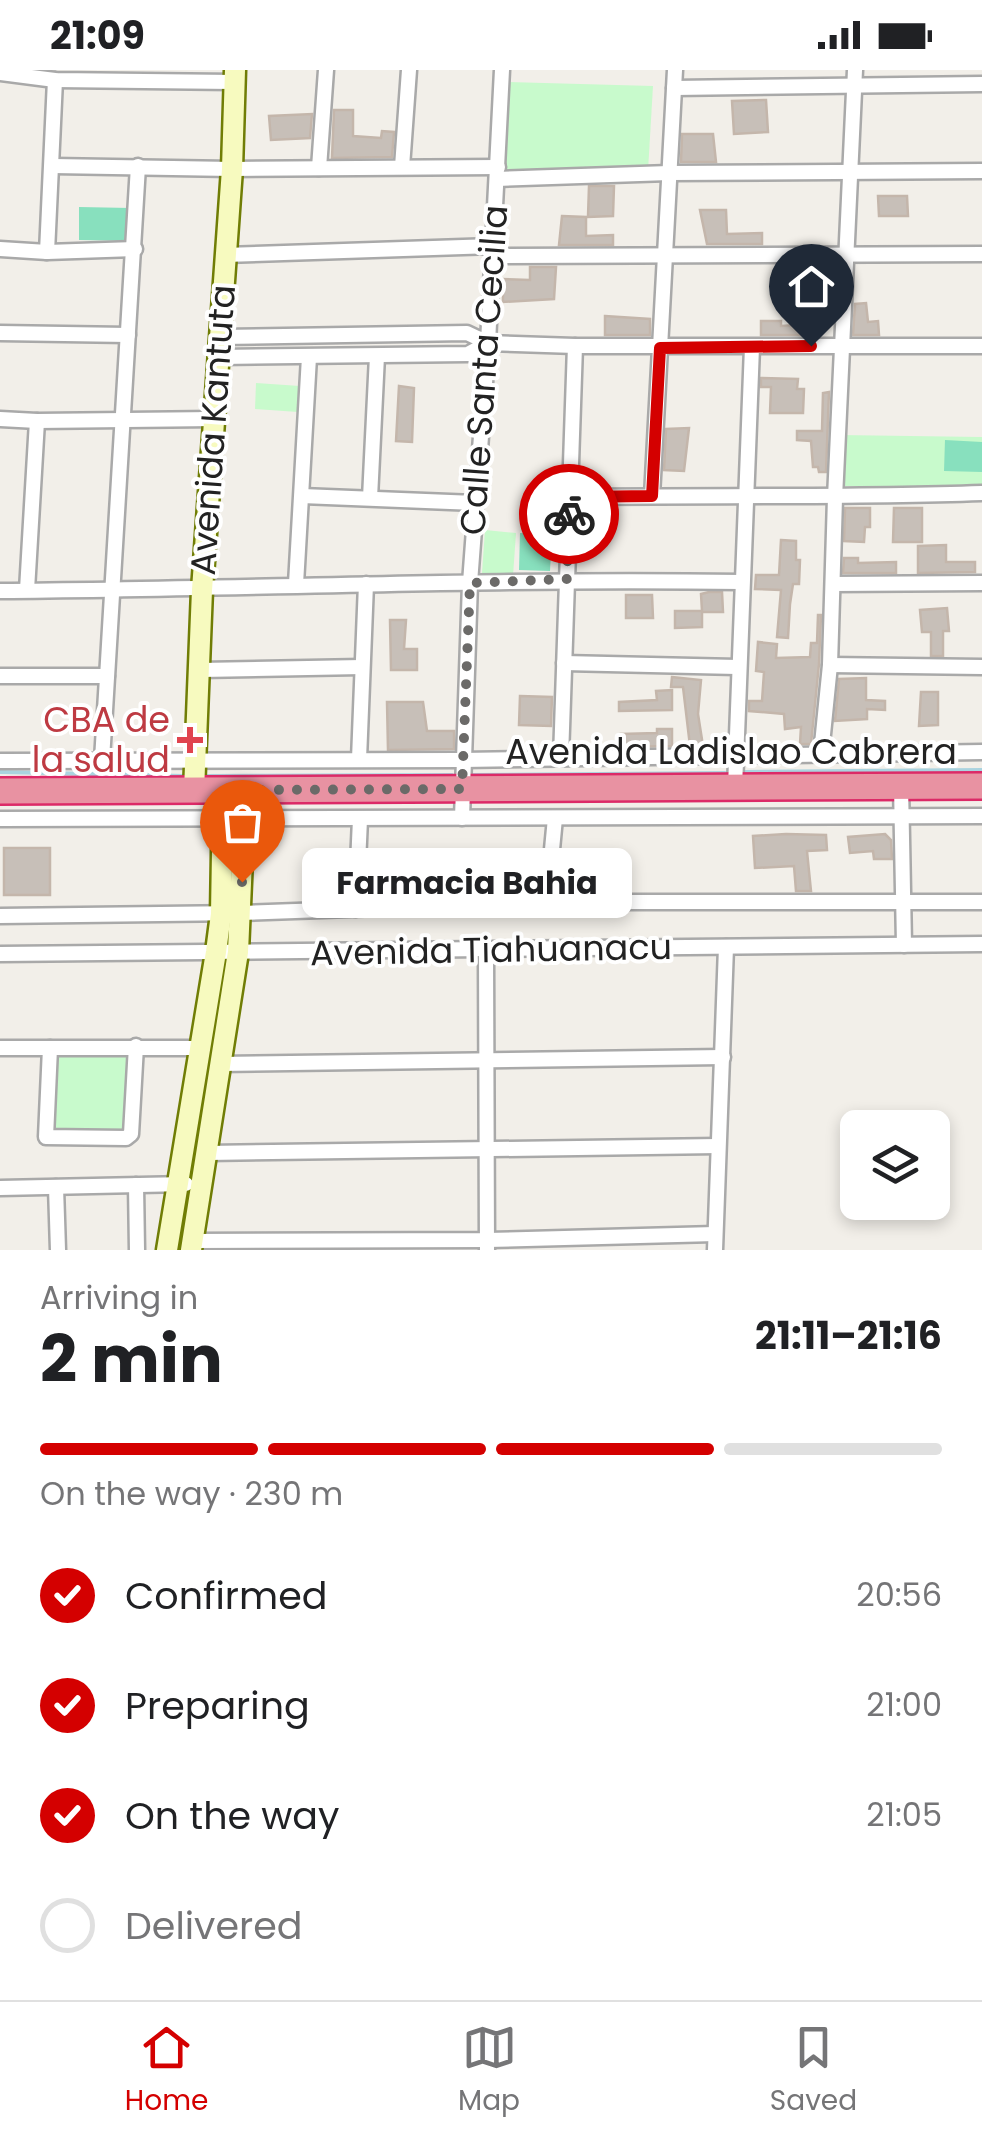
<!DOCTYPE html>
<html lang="en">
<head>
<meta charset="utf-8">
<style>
  :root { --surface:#fff; --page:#f2f2f2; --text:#202124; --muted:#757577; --line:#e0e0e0; --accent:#d40000 }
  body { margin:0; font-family:Poppins,sans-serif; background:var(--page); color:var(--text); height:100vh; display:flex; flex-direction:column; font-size:38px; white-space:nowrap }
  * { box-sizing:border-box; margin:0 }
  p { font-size:32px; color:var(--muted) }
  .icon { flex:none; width:55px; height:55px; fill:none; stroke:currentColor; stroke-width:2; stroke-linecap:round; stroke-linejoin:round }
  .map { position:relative; height:1180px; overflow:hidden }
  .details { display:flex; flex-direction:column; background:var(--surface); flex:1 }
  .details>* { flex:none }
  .controls { position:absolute; left:840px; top:1040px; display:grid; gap:20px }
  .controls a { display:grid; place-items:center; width:110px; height:110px; border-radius:15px; background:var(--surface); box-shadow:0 5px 15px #0003; font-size:50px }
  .pin { position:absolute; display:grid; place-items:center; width:85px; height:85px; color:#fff; margin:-102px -42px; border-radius:50% 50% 50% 0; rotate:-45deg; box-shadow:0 0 10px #0007 }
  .pin .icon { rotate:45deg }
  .courier { position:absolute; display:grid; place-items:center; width:100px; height:100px; margin:-50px; border:8px solid #d40000; border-radius:50%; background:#fff; color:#222; box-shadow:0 2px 12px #0007 }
  .bubble { position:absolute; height:70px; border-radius:15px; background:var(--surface); box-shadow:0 5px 15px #0003; font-size:32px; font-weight:700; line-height:70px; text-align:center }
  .overview em { font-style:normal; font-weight:700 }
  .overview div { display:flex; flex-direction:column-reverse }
  .overview { display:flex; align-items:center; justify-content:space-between; height:170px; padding:0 40px }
  h1 { font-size:65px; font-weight:700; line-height:75px }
  .bar { display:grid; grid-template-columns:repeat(4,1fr); gap:15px 10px; align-content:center; height:120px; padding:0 40px }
  .bar i { height:12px; border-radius:8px; background:var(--line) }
  .bar .on { background:var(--accent) }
  .bar p { grid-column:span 4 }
  ol { padding:0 40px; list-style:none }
  li { display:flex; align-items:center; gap:30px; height:110px }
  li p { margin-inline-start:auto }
  li .icon { padding:10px; border-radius:50%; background:var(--accent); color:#fff; stroke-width:4 }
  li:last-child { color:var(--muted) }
  li i { width:55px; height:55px; border:5px solid var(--line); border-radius:50% }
  .status { display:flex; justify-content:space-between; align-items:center; height:70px; padding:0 50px; background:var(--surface); direction:ltr }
  .status svg { height:28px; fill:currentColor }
  .menu { display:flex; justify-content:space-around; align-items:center; height:140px; border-top:2px solid var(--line); background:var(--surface); font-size:28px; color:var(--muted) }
  .menu a { display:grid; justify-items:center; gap:5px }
  .menu .on { color:var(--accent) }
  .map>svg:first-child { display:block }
  .park { fill:#c8facc }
  .pitch { fill:#88e0be }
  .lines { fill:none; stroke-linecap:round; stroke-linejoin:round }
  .stream { stroke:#aad3df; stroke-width:4 }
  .building { fill:#c7bfb8; stroke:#c4b6ab; stroke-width:2.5 }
  .street-casing { stroke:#a9a9a9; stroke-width:19 }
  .secondary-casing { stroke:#707d05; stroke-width:25 }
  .highway-casing { stroke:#dc2a67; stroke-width:30 }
  .street { stroke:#fff; stroke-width:14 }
  .secondary { stroke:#f7fabf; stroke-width:20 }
  .highway { stroke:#e892a2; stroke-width:25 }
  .done { stroke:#6b6a68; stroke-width:10; stroke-dasharray:0 18 }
  .route { stroke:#d40000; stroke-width:12 }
  .health-dot { fill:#e0444e; stroke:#fff; stroke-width:4 }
  .labels { text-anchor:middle; stroke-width:8; stroke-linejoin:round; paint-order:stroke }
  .street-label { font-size:35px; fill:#222; stroke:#fff }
  .health-label { font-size:35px; fill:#be3a42; stroke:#fff; text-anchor:end }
</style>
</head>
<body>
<div class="status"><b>21:09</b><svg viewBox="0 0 49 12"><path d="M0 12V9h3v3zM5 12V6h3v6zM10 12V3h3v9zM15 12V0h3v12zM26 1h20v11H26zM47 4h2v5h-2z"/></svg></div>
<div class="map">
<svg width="982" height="1180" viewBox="0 0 982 1180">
  <rect width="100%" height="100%" fill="#f2efe9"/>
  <g class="park">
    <path d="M507 12 653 16 648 101 505 100Z"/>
    <path d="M256 313 300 316 298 342 255 339Z"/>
    <path d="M839 365 982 367V418L839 416Z"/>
    <path d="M485 460 516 463 513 506 482 503Z"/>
    <path d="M124 982 128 987 124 1058 119 1062 55 1063 50 1057 56 983Z"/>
  </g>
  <g class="pitch">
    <path d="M79 137 131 138V171L79 170Z"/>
    <path d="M945 370 982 372V402L944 401Z"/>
    <path d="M520 463 552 464 550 501 519 500Z"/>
  </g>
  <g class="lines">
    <g class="stream">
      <path d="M0 702 184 706"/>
      <path d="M745 702 982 700"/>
      <path d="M471 705 725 703"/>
      <path d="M205 706 452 705"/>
    </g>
  </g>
  <g class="building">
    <path d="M766 30 768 62 734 64 732 31Z"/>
    <path d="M334 40H353V66L381 68 382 61 394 62 392 87 332 88Z"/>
    <path d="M312 44 310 68 271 70 269 46Z"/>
    <path d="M682 64H713L716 92H681Z"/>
    <path d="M589 116H614L613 146 588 147Z"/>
    <path d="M878 126H907L908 146H879Z"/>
    <path d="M700 140H726L727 164 762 163V174H707Z"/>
    <path d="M562 146 586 147V166L613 165V175H559Z"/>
    <path d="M530 197H556L554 229 503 232V209L530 210Z"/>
    <path d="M866 233 868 252 878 251 879 265H853L855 234Z"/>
    <path d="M605 246 650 249V265H605Z"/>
    <path d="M761 251H781V256L812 254V265H761Z"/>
    <path d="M761 308 798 309 797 319H804L803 343H770L771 317H761Z"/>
    <path d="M399 316 414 318 412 372 396 371Z"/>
    <path d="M829 322 826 402H819L818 397H813L811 371 797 370V361H822L823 323Z"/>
    <path d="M689 358 684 401 664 400 666 359Z"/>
    <path d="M845 438H870V457H865L864 472 844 471Z"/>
    <path d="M894 438H922V472H893Z"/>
    <path d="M781 470 796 471V490H800L799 514H793L790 534 788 568 777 567 781 520 755 519 756 505H779Z"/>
    <path d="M946 475V492H975V502L918 503V476Z"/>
    <path d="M844 488H858V493L896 492V503H843Z"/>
    <path d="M709 522H722L723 542H702V557L675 558V541H702L701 524Z"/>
    <path d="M626 525H652L653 548H626Z"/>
    <path d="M947 538 949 561H943V586H931V562H922L920 540Z"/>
    <path d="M818 545H821L819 594 811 674H800L801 657 785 659 784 644 749 641V631H762L764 602 756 601 758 572 777 574 776 588 810 587 811 573H817Z"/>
    <path d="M390 550H406L404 579H417V600H391Z"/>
    <path d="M672 607 701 610 698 644 703 676H690L683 617H671Z"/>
    <path d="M866 608V630L885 631V640L867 639V649L835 651 839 609Z"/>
    <path d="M672 620V640L619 641V632L657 630 656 621Z"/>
    <path d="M921 622H938V655L919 656Z"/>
    <path d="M520 626 552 627 551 656 519 655Z"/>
    <path d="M387 632H423L427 661H454V679L388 680Z"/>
    <path d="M657 659H672V676L622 677 621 664 657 663Z"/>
    <path d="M786 764 826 765 827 780 807 781 811 821H796L794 796 755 798 753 766Z"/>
    <path d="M885 764 891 770 892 789H874L873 781 850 783 848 767Z"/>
    <rect x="4" y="778" width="46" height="47"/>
  </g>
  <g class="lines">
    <defs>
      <g id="street">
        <path d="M0 3 55 10 234 12"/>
        <path d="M674 18 982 14"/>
        <path d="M53 96 232 99 498 97"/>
        <path d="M402 97 409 0"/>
        <path d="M319 98 326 0"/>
        <path d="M497 109 669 103 982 101"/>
        <path d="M0 179 47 182 135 179"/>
        <path d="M47 182 55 10"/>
        <path d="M225 185 493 176"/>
        <path d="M493 186 982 184"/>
        <path d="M0 263 128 265"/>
        <path d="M221 267 467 263 488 273 575 276H982"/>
        <path d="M220 287 468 284 488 273"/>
        <path d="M0 349 37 351 215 349"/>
        <path d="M302 426 475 433"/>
        <path d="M652 426 675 0"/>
        <path d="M570 427C707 425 844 428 982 423"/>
        <path d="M370 428 377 286"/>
        <path d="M296 514 309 287"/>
        <path d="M833 514 982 513"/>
        <path d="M27 520 37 351"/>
        <path d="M0 521C247 519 494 508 742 512"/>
        <path d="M564 593 737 597"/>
        <path d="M830 595 982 597"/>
        <path d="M201 600 362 597"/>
        <path d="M0 606H107"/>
        <path d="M821 684 830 595 835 428 855 0"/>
        <path d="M561 688 575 276"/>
        <path d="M359 689 366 514"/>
        <path d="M102 690 138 96"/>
        <path d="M0 691 462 690 982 682"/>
        <path d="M901 715 904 875"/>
        <path d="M735 717 752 277"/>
        <path d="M462 748 470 513 488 273 502 0"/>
        <path d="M0 749 982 746"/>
        <path d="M547 832 555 748"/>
        <path d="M356 839 360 749"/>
        <path d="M0 846 241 843 547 832H982"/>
        <path d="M486 881 487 1180"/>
        <path d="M0 884 982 874"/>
        <path d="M0 978H199"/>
        <path d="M50 978 46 1067 126 1068 131 1064 136 976"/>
        <path d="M220 994 723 987"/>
        <path d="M208 1083 718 1076"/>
        <path d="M136 1115 137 1180"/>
        <path d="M56 1117 58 1180"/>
        <path d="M0 1118 186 1114"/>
        <path d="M193 1171 487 1170 715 1164"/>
        <path d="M715 1180 726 877"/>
      </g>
      <g id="secondary">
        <path d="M194 721 202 520 232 99 235 0"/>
        <path d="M167 1180 216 882 221 844 223 720"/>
        <path d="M191 1180 238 882 245 720"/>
      </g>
      <path id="highway" d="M0 721 982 716"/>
    </defs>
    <use href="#street" class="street-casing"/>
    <use href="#secondary" class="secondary-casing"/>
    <use href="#highway" class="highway-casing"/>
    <use href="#street" class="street"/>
    <use href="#secondary" class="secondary"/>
    <use href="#highway" class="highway"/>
  </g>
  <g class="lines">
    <path class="done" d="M242 812 245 720 462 719 470 513 567 509 569 444"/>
    <path class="route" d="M569 444 570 427 652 426 660 278 811 276"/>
  </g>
  <path class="health-dot" d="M185 655h10v10h10v10h-10v10h-10v-10h-10v-10h10z"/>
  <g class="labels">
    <g class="street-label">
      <text transform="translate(484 300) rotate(-86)" y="12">Calle Santa Cecilia</text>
      <text transform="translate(213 360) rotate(-86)" y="12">Avenida Kantuta</text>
      <text x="731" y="694">Avenida Ladislao Cabrera</text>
      <text transform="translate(491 880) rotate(-1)" y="12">Avenida Tiahuanacu</text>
    </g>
    <g class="health-label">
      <text x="170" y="662">CBA de<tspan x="170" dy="40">la salud</tspan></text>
    </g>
  </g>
</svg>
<div class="controls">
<a><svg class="icon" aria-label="layers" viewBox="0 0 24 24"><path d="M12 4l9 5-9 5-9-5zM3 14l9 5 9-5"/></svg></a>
</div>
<div class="pin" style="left:242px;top:812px;background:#ea580c"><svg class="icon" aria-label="bag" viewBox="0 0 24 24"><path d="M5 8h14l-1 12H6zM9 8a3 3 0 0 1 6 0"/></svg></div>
<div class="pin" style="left:811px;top:276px;background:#1f2937"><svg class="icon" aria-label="home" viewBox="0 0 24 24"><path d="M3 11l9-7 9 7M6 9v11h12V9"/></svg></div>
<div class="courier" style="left:569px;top:444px"><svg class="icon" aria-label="bike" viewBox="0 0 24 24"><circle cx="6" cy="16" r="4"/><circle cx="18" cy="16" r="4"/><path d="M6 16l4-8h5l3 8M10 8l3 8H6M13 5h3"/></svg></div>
<div class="bubble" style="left:302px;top:778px;width:330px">Farmacia Bahia</div>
</div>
<section class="details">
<div class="overview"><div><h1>2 min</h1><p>Arriving in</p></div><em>21:11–21:16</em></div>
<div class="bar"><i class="on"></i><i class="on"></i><i class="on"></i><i></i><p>On the way · 230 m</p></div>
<ol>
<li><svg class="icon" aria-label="check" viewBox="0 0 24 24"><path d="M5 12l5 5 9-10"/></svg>Confirmed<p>20:56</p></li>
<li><svg class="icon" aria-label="check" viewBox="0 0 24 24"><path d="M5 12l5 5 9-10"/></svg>Preparing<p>21:00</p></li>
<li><svg class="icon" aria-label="check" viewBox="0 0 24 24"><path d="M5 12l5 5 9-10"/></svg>On the way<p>21:05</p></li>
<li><i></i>Delivered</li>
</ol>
</section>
<nav class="menu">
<a class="on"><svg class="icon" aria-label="home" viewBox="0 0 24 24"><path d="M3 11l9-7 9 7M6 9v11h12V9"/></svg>Home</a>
<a><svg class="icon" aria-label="map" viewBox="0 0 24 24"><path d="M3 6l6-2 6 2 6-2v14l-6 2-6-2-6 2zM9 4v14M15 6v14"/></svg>Map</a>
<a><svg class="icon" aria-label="saved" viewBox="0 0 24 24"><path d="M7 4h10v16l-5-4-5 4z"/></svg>Saved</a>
</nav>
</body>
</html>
